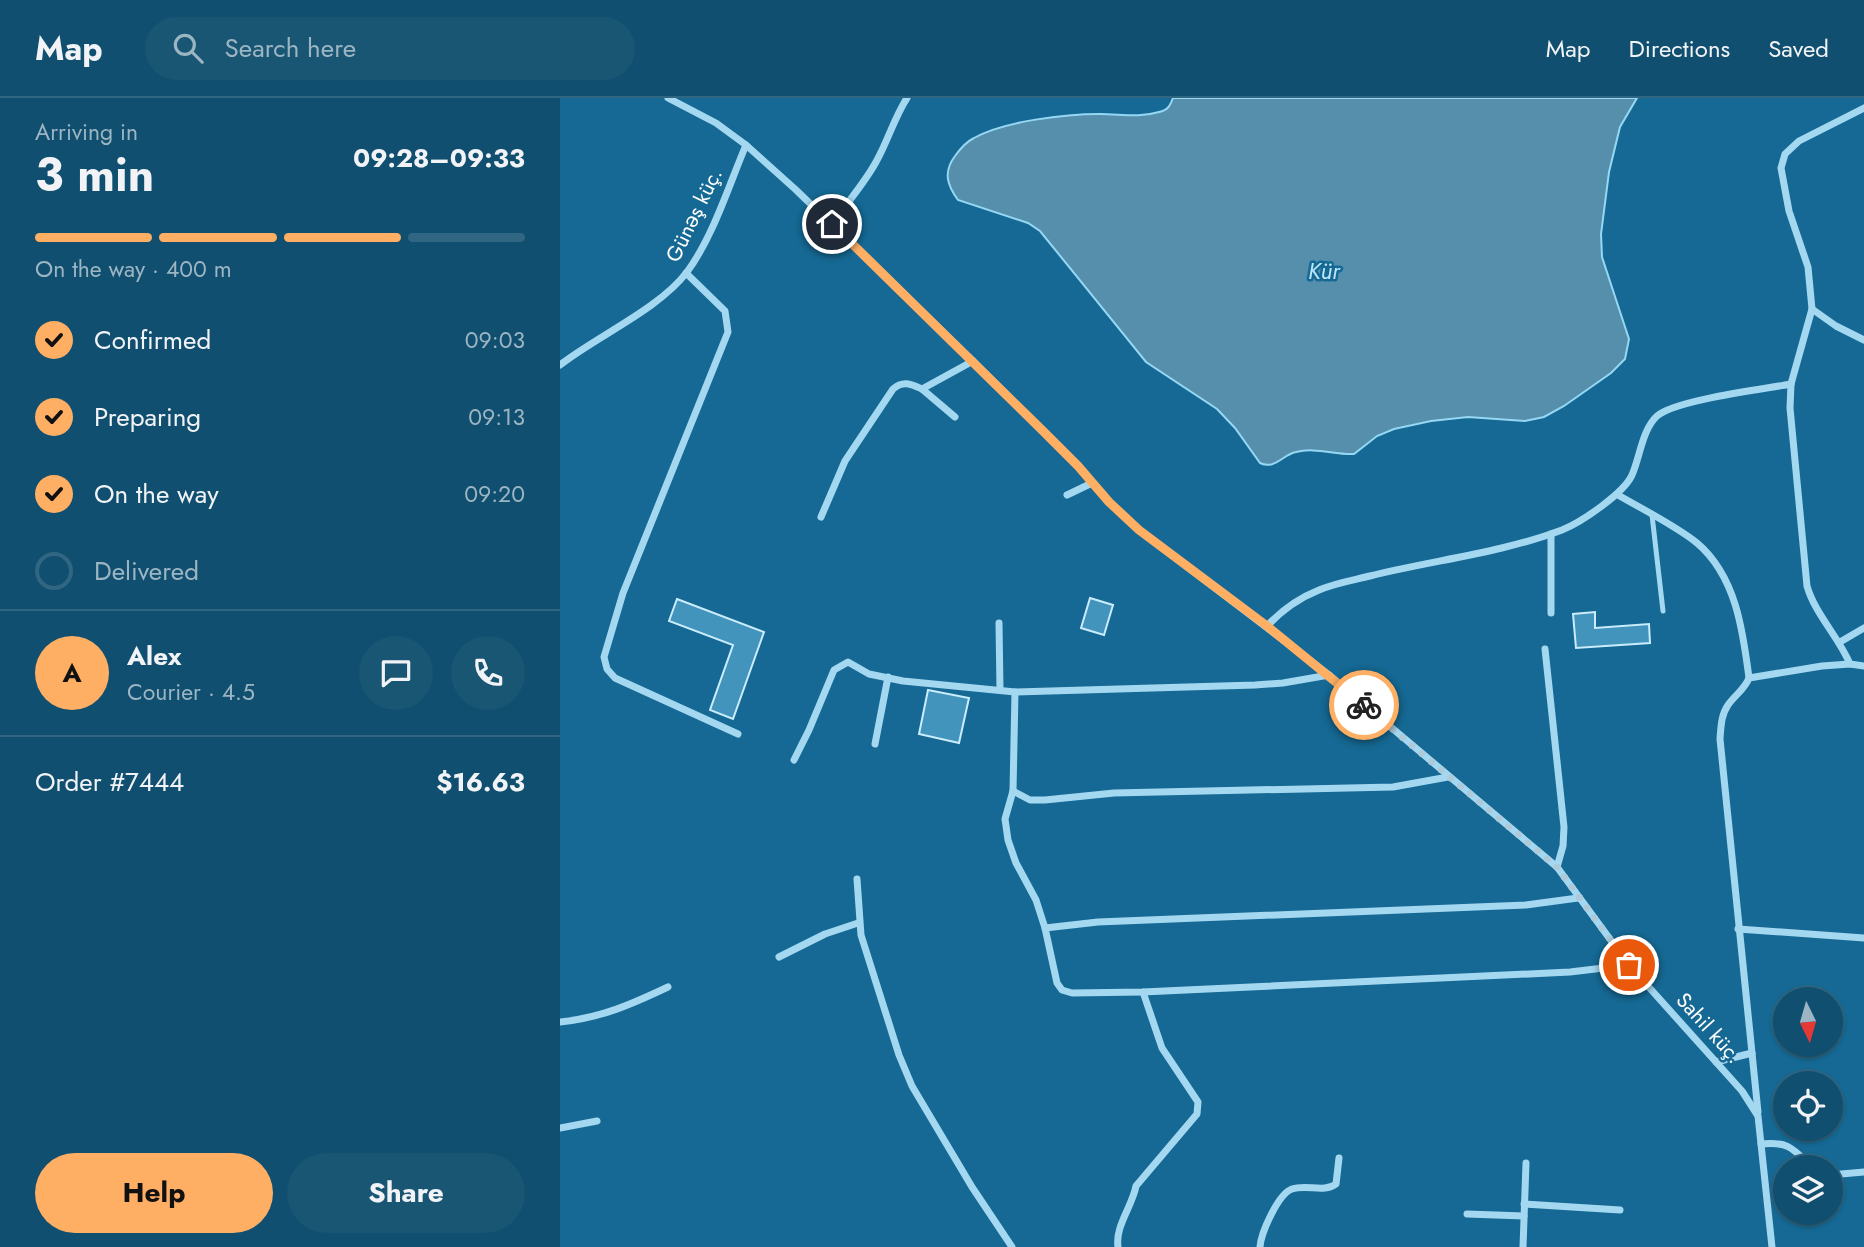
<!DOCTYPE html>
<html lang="en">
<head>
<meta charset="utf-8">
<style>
  :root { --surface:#104f6f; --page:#195674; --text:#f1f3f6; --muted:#9cb5c3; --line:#306682; --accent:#ffaf64 }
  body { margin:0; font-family:Jost,sans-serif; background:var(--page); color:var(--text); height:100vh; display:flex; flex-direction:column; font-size:26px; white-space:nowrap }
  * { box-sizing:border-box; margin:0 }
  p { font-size:23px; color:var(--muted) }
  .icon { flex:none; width:38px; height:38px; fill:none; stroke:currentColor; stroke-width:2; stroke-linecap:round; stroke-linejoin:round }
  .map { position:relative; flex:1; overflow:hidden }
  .side { display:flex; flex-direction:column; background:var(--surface); width:560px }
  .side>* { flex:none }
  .needle { width:46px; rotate:175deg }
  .tools { position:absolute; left:1213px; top:889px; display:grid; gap:14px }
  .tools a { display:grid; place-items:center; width:70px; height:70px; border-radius:50%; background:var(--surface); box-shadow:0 2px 5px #0004,0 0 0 2px var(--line); font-size:35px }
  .pin { position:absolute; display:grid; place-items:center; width:60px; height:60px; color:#fff; margin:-30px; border:4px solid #fff; border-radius:50%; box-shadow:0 2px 7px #0007 }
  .courier { position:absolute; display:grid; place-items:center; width:70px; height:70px; margin:-35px; border:5px solid #ffaf64; border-radius:50%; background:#fff; color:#222; box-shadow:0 2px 9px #0007 }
  .summary em { font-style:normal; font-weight:700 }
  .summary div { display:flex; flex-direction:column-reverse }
  .summary { display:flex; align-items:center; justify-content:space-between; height:119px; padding:0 35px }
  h1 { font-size:46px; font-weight:700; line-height:52px }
  .bar { display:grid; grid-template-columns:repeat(4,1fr); gap:10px 7px; align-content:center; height:84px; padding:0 35px }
  .bar i { height:9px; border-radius:5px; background:var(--line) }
  .bar .current { background:var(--accent) }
  .bar p { grid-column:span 4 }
  .line { display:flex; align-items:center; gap:18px; padding:0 35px; border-top:2px solid var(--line) }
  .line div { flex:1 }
  .round { display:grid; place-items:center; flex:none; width:74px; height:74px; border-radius:37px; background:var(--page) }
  ol { padding:0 35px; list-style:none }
  li { display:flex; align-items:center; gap:21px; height:77px }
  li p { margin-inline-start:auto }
  li .icon { padding:7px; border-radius:50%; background:var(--accent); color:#111; stroke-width:4 }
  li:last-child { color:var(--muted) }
  li i { width:38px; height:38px; border:4px solid var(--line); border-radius:50% }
  .cta { display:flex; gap:14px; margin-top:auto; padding:14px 35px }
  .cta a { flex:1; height:80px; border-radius:42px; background:var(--accent); color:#111; font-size:28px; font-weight:700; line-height:80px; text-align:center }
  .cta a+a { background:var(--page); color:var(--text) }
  header { display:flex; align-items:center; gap:42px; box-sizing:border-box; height:98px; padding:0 35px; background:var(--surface); border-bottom:2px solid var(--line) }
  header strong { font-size:33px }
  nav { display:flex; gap:38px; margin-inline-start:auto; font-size:24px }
  .search { width:490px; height:63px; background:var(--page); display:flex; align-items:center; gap:18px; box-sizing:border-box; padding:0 24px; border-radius:38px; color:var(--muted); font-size:26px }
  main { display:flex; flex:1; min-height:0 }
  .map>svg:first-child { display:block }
  .water { fill:#558fac; stroke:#96d7f4; stroke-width:2 }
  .building { fill:#4294bd; stroke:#cbecfc; stroke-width:2 }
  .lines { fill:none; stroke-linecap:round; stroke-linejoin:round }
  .lane { stroke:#a4d8f1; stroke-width:5 }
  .street { stroke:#a4d8f1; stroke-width:7 }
  .done { stroke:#adcada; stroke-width:7; stroke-dasharray:0 12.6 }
  .route { stroke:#ffaf64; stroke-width:9 }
  .labels { text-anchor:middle; stroke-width:5; stroke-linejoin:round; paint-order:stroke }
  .street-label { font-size:21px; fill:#fff; stroke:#156994 }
  .water-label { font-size:23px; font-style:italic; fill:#bce6f9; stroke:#156994 }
</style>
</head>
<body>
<header>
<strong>Map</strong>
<div class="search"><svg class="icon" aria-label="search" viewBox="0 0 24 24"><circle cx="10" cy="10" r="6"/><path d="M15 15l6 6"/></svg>Search here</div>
<nav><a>Map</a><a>Directions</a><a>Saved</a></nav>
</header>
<main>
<section class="side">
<div class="summary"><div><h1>3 min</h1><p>Arriving in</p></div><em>09:28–09:33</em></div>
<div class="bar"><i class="current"></i><i class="current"></i><i class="current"></i><i></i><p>On the way · 400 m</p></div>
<ol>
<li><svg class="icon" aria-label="check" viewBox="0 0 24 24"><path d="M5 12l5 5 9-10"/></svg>Confirmed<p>09:03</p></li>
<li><svg class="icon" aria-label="check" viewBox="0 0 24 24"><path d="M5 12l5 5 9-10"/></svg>Preparing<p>09:13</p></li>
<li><svg class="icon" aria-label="check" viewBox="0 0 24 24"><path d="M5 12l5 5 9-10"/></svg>On the way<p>09:20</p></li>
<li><i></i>Delivered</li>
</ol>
<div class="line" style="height:126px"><b class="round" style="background:var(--accent);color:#111">A</b><div><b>Alex</b><p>Courier · 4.5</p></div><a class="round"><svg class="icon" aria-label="chat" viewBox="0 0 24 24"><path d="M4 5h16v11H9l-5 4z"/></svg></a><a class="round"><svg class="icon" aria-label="phone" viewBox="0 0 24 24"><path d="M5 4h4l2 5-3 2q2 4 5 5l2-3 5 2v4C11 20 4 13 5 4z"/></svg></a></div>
<div class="line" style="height:91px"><div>Order #7444</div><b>$16.63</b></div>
<div class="cta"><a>Help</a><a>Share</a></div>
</section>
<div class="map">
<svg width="1304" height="1149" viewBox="0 0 1304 1149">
  <rect width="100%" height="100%" fill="#156994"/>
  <path class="water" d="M613 0H1077L1060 29 1049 74 1041 136 1042 159 1069 241 1065 261 1051 275 1004 308 984 319 965 323 908 319 871 323 834 331 817 338 794 356C775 357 755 349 736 354 722 357 715 372 700 365L675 330 657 311 586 264 480 133 468 125 398 102C387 87 383 74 395 58 400 51 406 44 414 40 444 23 506 16 540 16 561 16 579 20 599 14 608 12 610 8 613 0Z"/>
  <g class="building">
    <path d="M530 500 553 507 544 537 521 530Z"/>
    <path d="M117 501 204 534 173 621 150 612 173 547 109 523Z"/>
    <path d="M1035 514V530L1089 526 1090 545 1016 550 1013 516Z"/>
    <path d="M368 592 409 600 399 645 359 636Z"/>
  </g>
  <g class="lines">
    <path class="lane" d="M1092 417 1103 513"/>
    <g class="street">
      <path d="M108 0 156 25 186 47 235 91 413 263 518 368 549 404 579 432 769 577 997 769 1069 867 1182 993 1198 1018 1212 1149"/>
      <path d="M1304 10 1239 43 1225 56 1221 70 1229 113 1248 169 1252 211 1231 286 1230 310 1247 488C1255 516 1278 538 1290 566L1304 568"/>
      <path d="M272 126C286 106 304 86 316 64 328 43 334 20 347 0"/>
      <path d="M126 175 165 213 168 234 63 495 44 559 47 571 55 580 178 636"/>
      <path d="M1252 211 1276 228 1304 242"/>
      <path d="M0 267C37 238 99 211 127 174 153 139 169 87 186 47"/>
      <path d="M362 291 395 319"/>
      <path d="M507 397 532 385"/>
      <path d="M1058 397C1082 411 1116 428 1137 445 1176 478 1183 533 1189 580 1185 591 1175 597 1168 607 1161 617 1161 629 1160 641L1198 1014"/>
      <path d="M261 419 285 363 333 291C343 282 351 286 362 291L413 263"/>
      <path d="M991 436V515"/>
      <path d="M439 525 440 592"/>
      <path d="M707 528C722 512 739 500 759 492 775 485 794 482 810 478 874 462 941 455 1002 432 1022 424 1064 395 1072 377 1080 359 1082 332 1097 318 1115 302 1204 291 1231 286"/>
      <path d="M1280 544 1304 530"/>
      <path d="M985 551 1004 729 1003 748 997 769"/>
      <path d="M1189 580 1262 568 1290 566"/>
      <path d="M455 594 453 693 445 721 448 742 456 765 476 802 485 830 497 885 502 892 512 895 583 894 1010 874 1069 867"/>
      <path d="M315 646 328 579"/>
      <path d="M234 662 249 632 274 572 288 564 309 576 343 583 455 594 695 587 723 585 769 577"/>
      <path d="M453 693 470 702H485L554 695 833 689 888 679"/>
      <path d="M297 781 301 837 339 957 352 988 412 1089 452 1149"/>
      <path d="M485 830 538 824 966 807 1018 800"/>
      <path d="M1178 831 1304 840"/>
      <path d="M219 859 265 836 298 825"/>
      <path d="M0 924C41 920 72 906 108 889"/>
      <path d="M1156 964 1192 955"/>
      <path d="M0 1030 37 1023"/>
      <path d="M1201 1046C1229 1043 1233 1051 1252 1069"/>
      <path d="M1270 1077 1304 1074"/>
      <path d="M964 1106 1060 1112"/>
      <path d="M907 1116 964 1118"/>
      <path d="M558 1149C555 1128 572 1109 576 1088L637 1016 638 1004 602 950 583 894"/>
      <path d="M700 1149C701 1135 718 1096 732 1091 747 1086 764 1095 776 1086L779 1060"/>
      <path d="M963 1149 966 1065"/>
    </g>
  </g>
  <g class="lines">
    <path class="done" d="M804 607 997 769 1069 867"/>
    <path class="route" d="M272 126 483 333 518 368 549 404 579 432 707 528 804 607"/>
  </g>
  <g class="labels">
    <g class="street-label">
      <text transform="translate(134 117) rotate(-64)" y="7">Günəş küç.</text>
      <text transform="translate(1149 930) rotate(48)" y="7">Sahil küç.</text>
    </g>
    <g class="water-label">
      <text x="764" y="181">Kür</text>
    </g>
  </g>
</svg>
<div class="tools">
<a><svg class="needle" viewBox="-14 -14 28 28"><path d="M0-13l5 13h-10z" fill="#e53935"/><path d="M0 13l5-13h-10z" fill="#9cb5c3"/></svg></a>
<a><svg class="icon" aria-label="locate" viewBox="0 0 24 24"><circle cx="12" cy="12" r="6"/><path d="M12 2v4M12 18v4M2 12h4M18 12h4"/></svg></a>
<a><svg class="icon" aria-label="layers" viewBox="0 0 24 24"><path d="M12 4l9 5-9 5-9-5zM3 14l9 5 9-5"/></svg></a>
</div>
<div class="pin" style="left:1069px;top:867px;background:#ea580c"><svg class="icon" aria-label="bag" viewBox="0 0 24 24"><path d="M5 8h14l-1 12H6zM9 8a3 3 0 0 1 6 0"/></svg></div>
<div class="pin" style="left:272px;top:126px;background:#1f2937"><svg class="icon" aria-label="home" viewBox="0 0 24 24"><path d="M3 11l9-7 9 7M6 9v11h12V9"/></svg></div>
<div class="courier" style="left:804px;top:607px"><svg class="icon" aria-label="bike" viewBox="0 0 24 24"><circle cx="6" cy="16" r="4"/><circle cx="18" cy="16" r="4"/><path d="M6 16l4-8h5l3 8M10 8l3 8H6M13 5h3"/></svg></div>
</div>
</main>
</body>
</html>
